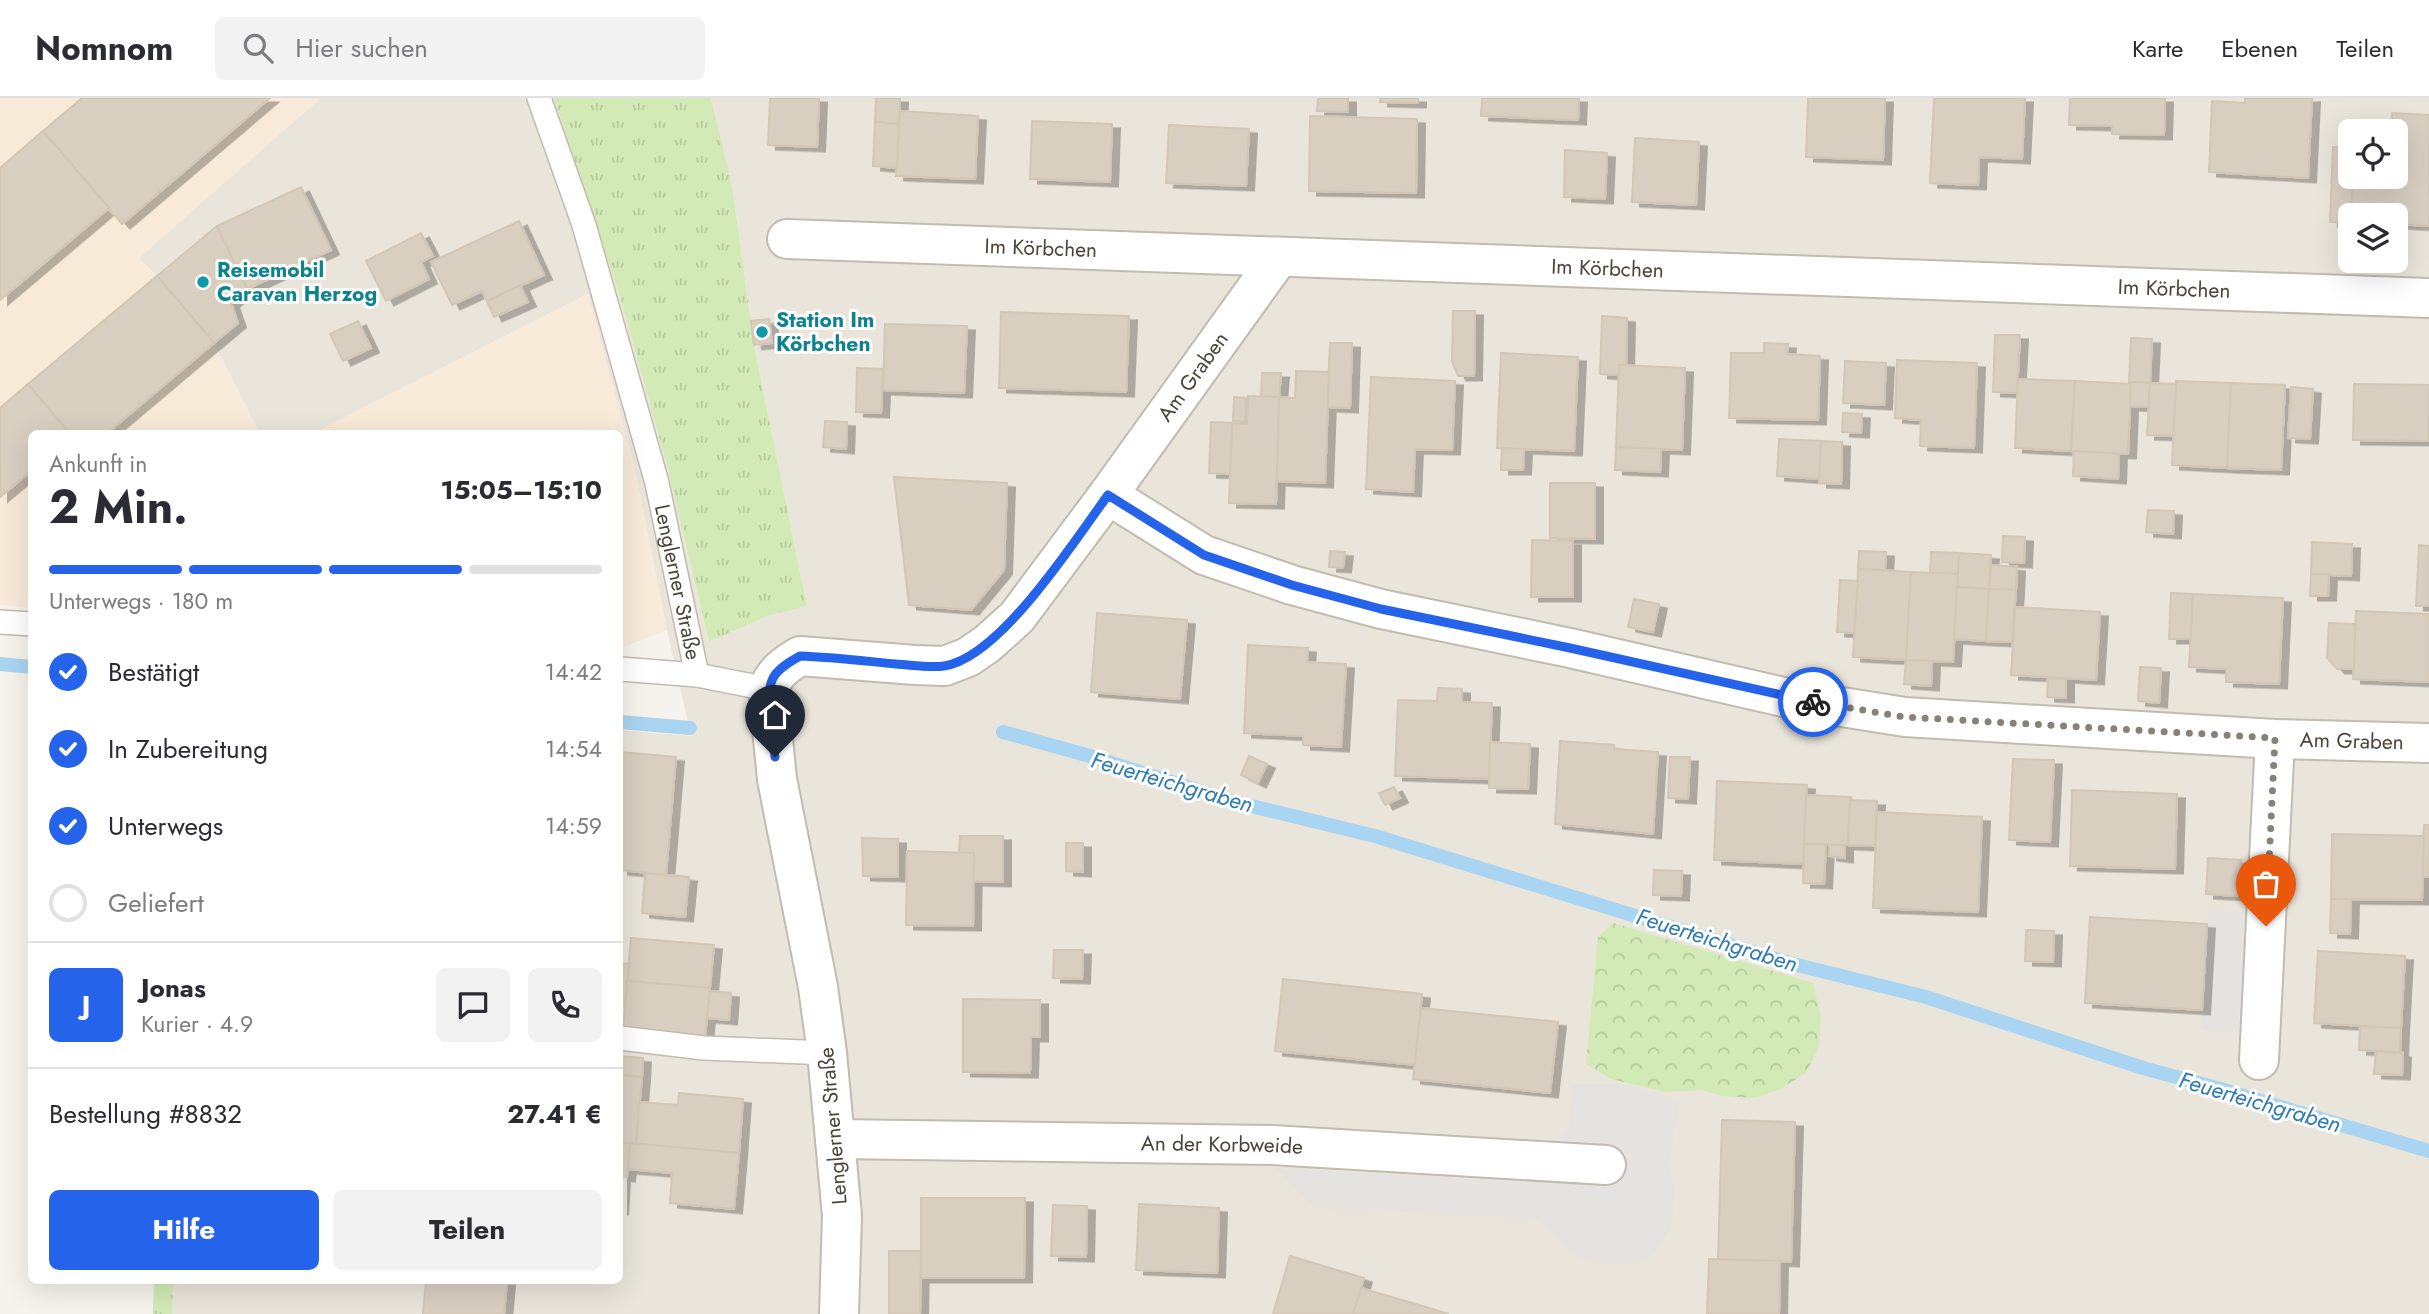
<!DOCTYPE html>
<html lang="de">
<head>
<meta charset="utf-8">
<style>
  :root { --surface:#fff; --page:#f2f2f3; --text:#2b2b33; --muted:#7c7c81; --line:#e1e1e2; --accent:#2563eb }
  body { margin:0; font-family:Jost,sans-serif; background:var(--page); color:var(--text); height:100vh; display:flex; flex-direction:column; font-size:26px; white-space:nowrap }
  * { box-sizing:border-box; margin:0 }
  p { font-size:23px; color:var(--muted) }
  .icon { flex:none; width:38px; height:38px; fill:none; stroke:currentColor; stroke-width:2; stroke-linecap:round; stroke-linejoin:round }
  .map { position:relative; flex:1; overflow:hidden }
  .side { position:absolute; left:28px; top:332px; width:595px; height:854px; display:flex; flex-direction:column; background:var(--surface); border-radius:10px; box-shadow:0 7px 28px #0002 }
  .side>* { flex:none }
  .buttons { position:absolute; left:2338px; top:21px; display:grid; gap:14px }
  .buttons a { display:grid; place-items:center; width:70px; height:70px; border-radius:10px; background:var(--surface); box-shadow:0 7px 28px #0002; font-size:35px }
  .pin { position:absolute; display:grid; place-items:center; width:60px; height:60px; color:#fff; margin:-72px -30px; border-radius:50% 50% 50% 0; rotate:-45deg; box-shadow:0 0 7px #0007 }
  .pin .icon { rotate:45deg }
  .courier { position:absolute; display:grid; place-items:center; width:70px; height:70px; margin:-35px; border:5px solid #2563eb; border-radius:50%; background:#fff; color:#222; box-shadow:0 2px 9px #0007 }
  .head em { font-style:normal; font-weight:700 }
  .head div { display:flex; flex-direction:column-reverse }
  .head { display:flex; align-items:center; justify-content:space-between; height:119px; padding:0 21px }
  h1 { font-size:46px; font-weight:700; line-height:52px }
  .bar { display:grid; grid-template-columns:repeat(4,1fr); gap:10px 7px; align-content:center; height:84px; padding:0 21px }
  .bar i { height:9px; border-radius:5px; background:var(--line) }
  .bar .current { background:var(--accent) }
  .bar p { grid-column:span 4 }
  .line { display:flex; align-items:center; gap:18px; padding:0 21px; border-top:2px solid var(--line) }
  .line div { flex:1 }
  .round { display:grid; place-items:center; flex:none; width:74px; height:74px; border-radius:10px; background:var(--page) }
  ol { padding:0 21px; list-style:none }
  li { display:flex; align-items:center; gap:21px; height:77px }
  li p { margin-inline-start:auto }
  li .icon { padding:7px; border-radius:50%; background:var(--accent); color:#fff; stroke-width:4 }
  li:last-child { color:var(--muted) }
  li i { width:38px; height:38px; border:4px solid var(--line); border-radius:50% }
  .primary-button { display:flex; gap:14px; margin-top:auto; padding:14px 21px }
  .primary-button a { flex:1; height:80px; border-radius:10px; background:var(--accent); color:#fff; font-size:28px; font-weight:700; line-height:80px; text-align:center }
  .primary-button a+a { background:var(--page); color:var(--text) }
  header { display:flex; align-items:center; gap:42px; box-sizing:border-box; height:98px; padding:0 35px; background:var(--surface); border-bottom:2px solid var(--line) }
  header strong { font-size:33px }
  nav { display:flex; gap:38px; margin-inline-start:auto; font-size:24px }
  .search { width:490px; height:63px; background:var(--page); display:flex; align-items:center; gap:18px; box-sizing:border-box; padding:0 24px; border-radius:10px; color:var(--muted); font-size:26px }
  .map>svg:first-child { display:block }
  .residential { fill:#eae5da; fill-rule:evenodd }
  .commercial { fill:#f7ead8 }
  .grass { fill:url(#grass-tufts) }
  .forest { fill:url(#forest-crowns) }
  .parking { fill:#e5e3e0 }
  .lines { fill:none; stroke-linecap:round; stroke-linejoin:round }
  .stream { stroke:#a9d4f2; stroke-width:14 }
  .building { fill:#d8cfc1; stroke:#d3c7b4; stroke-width:2; filter:url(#shadow) }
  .service-casing { stroke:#c2bbae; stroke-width:26 }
  .minor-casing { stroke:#c2bbae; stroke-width:42 }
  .service { stroke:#fff; stroke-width:23 }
  .minor { stroke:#fff; stroke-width:38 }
  .done { stroke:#878178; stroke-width:7; stroke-dasharray:0 12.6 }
  .route { stroke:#2563eb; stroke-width:9 }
  .culture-dot { fill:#0f9aa8; stroke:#fff; stroke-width:2.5 }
  .labels { text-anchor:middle; stroke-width:6; stroke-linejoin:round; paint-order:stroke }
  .street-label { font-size:21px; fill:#4b4439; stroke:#fff }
  .culture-label { font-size:21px; font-weight:bold; fill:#0d838f; stroke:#fff; text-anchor:start }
  .water-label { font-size:23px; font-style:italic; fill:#2e7ab2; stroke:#fff }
</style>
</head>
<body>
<header>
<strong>Nomnom</strong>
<div class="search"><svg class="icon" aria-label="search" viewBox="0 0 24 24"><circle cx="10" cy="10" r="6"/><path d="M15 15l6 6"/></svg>Hier suchen</div>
<nav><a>Karte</a><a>Ebenen</a><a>Teilen</a></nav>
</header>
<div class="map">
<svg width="2429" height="1216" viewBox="0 0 2429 1216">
  <defs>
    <pattern id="grass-tufts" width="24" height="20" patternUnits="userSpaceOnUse" patternTransform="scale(1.75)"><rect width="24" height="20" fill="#d2eab5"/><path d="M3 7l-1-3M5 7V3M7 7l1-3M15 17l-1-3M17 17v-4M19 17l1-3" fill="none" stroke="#b6ca9c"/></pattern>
    <pattern id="forest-crowns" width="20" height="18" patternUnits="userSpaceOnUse" patternTransform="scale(1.75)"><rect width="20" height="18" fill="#d2eab5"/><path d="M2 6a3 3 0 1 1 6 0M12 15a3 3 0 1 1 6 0" fill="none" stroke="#b6ca9c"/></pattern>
    <filter id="shadow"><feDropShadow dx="8" dy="4.5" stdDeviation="0" flood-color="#0004"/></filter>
  </defs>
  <rect width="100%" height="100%" fill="#f6f3ec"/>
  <path class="residential" d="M319 0H554L621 202 667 367 709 544 767 518 807 508 754 247 732 87 711 0H2429V1216H172L173 1183H620V632L691 638 667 532 634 367 588 196 312 336H260L214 245 157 178 139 160ZM2350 33H2396V79H2350ZM2350 117H2396V163H2350Z"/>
  <g class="commercial">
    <path d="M0 0H321L139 160 157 178 214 245 260 336H32L31 510 0 507Z"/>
    <path d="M588 196 634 367 667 532 620 550V336H312Z"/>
  </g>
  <g class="grass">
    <path d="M554 0H711L732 87 754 247 807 508 767 518 709 544 667 367 621 202Z"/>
    <path d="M154 1183H173L172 1216H153Z"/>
  </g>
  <path class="forest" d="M1613 825 1813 885 1821 920 1818 951 1806 975 1779 992 1754 1000 1723 998 1701 992 1667 994 1611 981 1586 966 1598 839Z"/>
  <g class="parking">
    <path d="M2208 812 2246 815 2238 933 2201 931Z"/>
    <path d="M1572 986H1631L1680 1004 1668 1070 1675 1090 1674 1112 1669 1132 1659 1150 1646 1162 1627 1167 1588 1163 1569 1152 1542 1125 1530 1120 1315 1110 1275 1070 1518 1084 1570 1028Z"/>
  </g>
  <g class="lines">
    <g class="stream">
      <path d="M0 566 32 569"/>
      <path d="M620 624 690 630"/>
      <path d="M1003 634 1090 658 1231 703 1375 738 1789 865 1926 899 2143 970 2224 992 2429 1053"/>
    </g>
  </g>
  <g class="building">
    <path d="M82 0H270L122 126 43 33Z"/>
    <path d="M770 0H819L817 49 768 47Z"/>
    <path d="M876 0H900L899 26 875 24Z"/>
    <path d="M1318 0H1348V14L1317 13Z"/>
    <path d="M1380 0H1418V5L1380 4Z"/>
    <path d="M1482 0H1579L1578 22 1481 18Z"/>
    <path d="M1808 0H1885L1883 62 1806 59Z"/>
    <path d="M1934 0H2025L2022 61 1979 59 1978 87 1930 85Z"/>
    <path d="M2070 0H2165L2164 37 2112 36 2113 28 2069 27Z"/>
    <path d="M2245 0H2312L2308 80 2209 74 2212 3 2245 5Z"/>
    <path d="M900 13 978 18 975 81 896 78Z"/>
    <path d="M2392 15 2429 17V128L2396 126V117H2352L2353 79H2396V33H2392Z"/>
    <path d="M1310 18 1417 21 1416 95 1309 93Z"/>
    <path d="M1032 23 1112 26 1110 84 1030 81Z"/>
    <path d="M875 24 899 26 897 70 873 68Z"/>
    <path d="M1169 27 1249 31 1246 88 1166 85Z"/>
    <path d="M43 33 109 110 0 202V70Z"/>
    <path d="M1635 40 1699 44 1696 107 1632 104Z"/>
    <path d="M2333 49 2350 50V79H2353L2350 124H2330Z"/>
    <path d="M1565 52 1607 55 1605 101 1564 99Z"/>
    <path d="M301 89 331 152 247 191 217 128Z"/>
    <path d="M519 123 544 177 487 203 482 193 452 207 431 164Z"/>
    <path d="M217 128 247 191 231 205 238 225 214 245 157 178Z"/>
    <path d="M421 135 433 158 421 164 429 181 386 203 366 163Z"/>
    <path d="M157 178 214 245 106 336H70L28 286Z"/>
    <path d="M520 187 528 204 494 219 487 203Z"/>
    <path d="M1453 213H1475L1474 278H1458L1452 263Z"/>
    <path d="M1001 214 1129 218 1126 294 999 290Z"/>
    <path d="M1602 218 1627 220 1626 268 1619 267V277L1600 276Z"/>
    <path d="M769 221 772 245 754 247 751 223Z"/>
    <path d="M358 223 371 250 343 263 330 236Z"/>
    <path d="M885 226 967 228 964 295 883 292Z"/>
    <path d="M1995 237H2020L2017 295 1993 294Z"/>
    <path d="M2131 240 2152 241 2150 285 2129 284Z"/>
    <path d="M1330 245H1352L1350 310 1327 309Z"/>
    <path d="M1764 245 1788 246 1787 256 1820 258 1818 322 1729 320 1731 255H1764Z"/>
    <path d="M1501 255 1578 259 1574 353 1497 350Z"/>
    <path d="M1897 262 1977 265 1974 350 1920 348 1921 322 1895 320Z"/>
    <path d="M1845 263 1886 265 1884 307 1843 305Z"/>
    <path d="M1619 267 1685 270 1682 352 1616 349Z"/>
    <path d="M857 270 883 271 881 315 856 314Z"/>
    <path d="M1296 273 1329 274 1325 385 1277 383 1279 299 1295 300Z"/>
    <path d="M1262 275H1281L1279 299H1261Z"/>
    <path d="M1371 279 1455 283 1452 352 1415 351 1413 394 1366 391Z"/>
    <path d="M2018 281 2075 283 2071 353 2015 350Z"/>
    <path d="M2075 283 2131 286 2128 356 2071 353Z"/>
    <path d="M2176 283 2231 285 2227 370 2172 367Z"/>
    <path d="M2131 284 2150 285 2149 309 2130 308Z"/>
    <path d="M2150 285 2176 286 2173 338 2147 337Z"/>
    <path d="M2231 285 2285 287 2281 372 2227 370Z"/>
    <path d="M28 286 70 336H32V372L0 399V310Z"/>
    <path d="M2354 286 2429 287 2428 343 2353 342Z"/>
    <path d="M2291 289 2313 291 2310 341 2288 340Z"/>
    <path d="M1248 298 1279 299 1276 406 1229 405 1232 325 1247 326Z"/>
    <path d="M1234 299 1246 300 1245 324 1233 323Z"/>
    <path d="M1843 315 1862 316 1861 335 1842 334Z"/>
    <path d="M825 323 847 324 846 351 823 349Z"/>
    <path d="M1211 324 1232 325 1230 376 1209 375Z"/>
    <path d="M1779 341 1821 343 1819 381 1777 378Z"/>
    <path d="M1821 343 1842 344 1841 386 1819 385Z"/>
    <path d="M1616 349 1661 351 1660 374 1615 372Z"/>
    <path d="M1502 350 1524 351 1523 372H1501Z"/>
    <path d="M2074 353 2119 356 2118 381 2073 378Z"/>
    <path d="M894 379 1007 385 1004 472 971 512 909 507Z"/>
    <path d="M1550 385H1595V441L1550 440Z"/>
    <path d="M2148 412 2174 413 2173 436 2146 434Z"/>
    <path d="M2003 438 2025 439 2024 465 2002 464Z"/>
    <path d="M1532 442 1573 443V499H1531Z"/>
    <path d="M2312 444 2352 446 2351 478 2311 476Z"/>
    <path d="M2419 447 2429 448V508H2416Z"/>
    <path d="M1330 453 1345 454 1343 470 1329 469Z"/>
    <path d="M1859 453 1886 454 1885 472 1858 471Z"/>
    <path d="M1931 454 1959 455 1958 476 1930 475Z"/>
    <path d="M1959 455 1991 457 1989 491 1957 489Z"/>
    <path d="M1991 467 2017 469 2016 492 1989 491Z"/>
    <path d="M1858 471 1911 474 1906 562 1853 559Z"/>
    <path d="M1911 474 1958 476 1953 564 1906 562Z"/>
    <path d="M2311 476H2329L2328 498H2310Z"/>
    <path d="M1840 482 1858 483 1854 535 1837 534Z"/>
    <path d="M1957 489 1989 491 1986 543 1954 541Z"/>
    <path d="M1989 491 2016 492 2012 544 1986 543Z"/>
    <path d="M2171 495 2193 496 2191 541H2169Z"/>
    <path d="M2193 496 2283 500 2279 586 2226 584V571L2189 569Z"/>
    <path d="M1634 501 1659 506 1653 534 1628 529Z"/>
    <path d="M2015 509 2100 514 2096 582 2011 577Z"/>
    <path d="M2356 513 2429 516V584L2353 581Z"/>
    <path d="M1097 515 1187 522 1180 601 1091 594Z"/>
    <path d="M2329 525 2355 526 2354 571H2337L2327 560Z"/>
    <path d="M1248 547 1308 550 1307 564 1346 566 1341 649 1303 647V638L1244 635Z"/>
    <path d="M1906 562 1932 563 1931 588 1904 586Z"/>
    <path d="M2140 569 2161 570 2159 605 2138 603Z"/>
    <path d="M2048 580 2066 581V600L2047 599Z"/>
    <path d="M1438 590 1462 591V604L1492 605 1489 681 1395 678 1398 602 1437 603Z"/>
    <path d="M1560 643 1614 647V651L1658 654 1653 736 1555 726Z"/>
    <path d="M1490 644 1530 646 1528 691 1489 690Z"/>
    <path d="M620 654 676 659 666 777 620 772Z"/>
    <path d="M1249 658 1267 666 1258 685 1241 677Z"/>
    <path d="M1670 659H1690L1688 701 1668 700Z"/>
    <path d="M2013 661 2054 662 2050 744 2009 742Z"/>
    <path d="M1717 683 1807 687 1803 766 1714 762Z"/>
    <path d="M1394 689 1400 700 1385 707 1379 695Z"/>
    <path d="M2072 692 2177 696 2175 771 2070 768Z"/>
    <path d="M1806 697 1851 699 1848 747 1804 746Z"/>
    <path d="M1850 702 1877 703 1875 748 1848 747Z"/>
    <path d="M1877 714 1982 719 1978 814 1873 810Z"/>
    <path d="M2424 727H2429V779H2422Z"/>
    <path d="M2332 736 2424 738 2422 802 2331 801Z"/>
    <path d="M960 738H1003V784L974 783V755H959Z"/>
    <path d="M862 740 898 741V779L863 778Z"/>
    <path d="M1066 745H1083V774L1066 773Z"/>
    <path d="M1804 746H1826L1824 786 1803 785Z"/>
    <path d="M1830 747H1845V760L1829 758Z"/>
    <path d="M907 753 974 755 973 828 906 827Z"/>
    <path d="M2208 760 2241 762 2238 798 2206 796Z"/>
    <path d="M1654 772 1682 773 1681 798 1653 797Z"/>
    <path d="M645 775 689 779 685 819 642 815Z"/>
    <path d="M2331 801H2351L2350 836 2330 835Z"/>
    <path d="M2090 819 2207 826 2202 912 2085 905Z"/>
    <path d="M2026 832 2054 833 2053 864 2025 863Z"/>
    <path d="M631 840 714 847 710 890 627 883Z"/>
    <path d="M1054 852H1083L1082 881 1053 880Z"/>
    <path d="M2318 853 2405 858 2401 930 2314 925Z"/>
    <path d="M620 865 629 866 625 909 620 908Z"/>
    <path d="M1283 881 1422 896 1415 967 1275 953Z"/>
    <path d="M627 883 710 890 705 939 623 932Z"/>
    <path d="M710 893 731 895 729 922 707 920Z"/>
    <path d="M963 901 1040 902V939H1031L1030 975 963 974Z"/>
    <path d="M1421 910 1558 924 1550 995 1413 981Z"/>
    <path d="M2360 928 2401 930 2400 954 2359 952Z"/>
    <path d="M2376 953 2403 955 2402 977 2374 976Z"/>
    <path d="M620 958 643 960 642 979 620 977Z"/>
    <path d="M620 977 642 979 636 1046 620 1045Z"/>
    <path d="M679 995 743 1001 739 1055 636 1046 639 1004 678 1007Z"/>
    <path d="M1722 1022 1795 1024 1791 1164 1718 1161Z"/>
    <path d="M620 1045H630L627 1079 620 1078Z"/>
    <path d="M630 1045 739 1055 734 1111 670 1105 672 1075 628 1071Z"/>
    <path d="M620 1078 622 1079 620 1113Z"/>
    <path d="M921 1100H1025L1024 1180H921Z"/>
    <path d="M1139 1106 1219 1110 1217 1175 1136 1172Z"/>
    <path d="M1053 1107 1087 1108 1086 1159 1051 1158Z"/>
    <path d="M889 1153H921L920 1216H889Z"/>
    <path d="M1290 1158 1364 1180 1353 1216H1273Z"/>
    <path d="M1709 1161 1780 1163 1779 1216H1707Z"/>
    <path d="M426 1183H507L504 1216H423Z"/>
    <path d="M1361 1190 1429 1210 1449 1216H1353Z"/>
  </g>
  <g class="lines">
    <defs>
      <g id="service">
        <path id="s1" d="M539 0 584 127 657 385 697 577"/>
        <path d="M0 524 32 526"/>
        <path d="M620 571 697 577 768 591"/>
        <path d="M620 940 704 950 827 955"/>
      </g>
      <g id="minor">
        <path id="s2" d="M787 141 2429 200"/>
        <path id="s3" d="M1108 397 1204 457 1292 487 1381 511 1570 550 1792 601 1905 619 2275 641 2429 645"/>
        <path d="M2259 962 2275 641"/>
        <path id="s4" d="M835 1041 1272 1047 1606 1067"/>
        <path id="s5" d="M839 1216 842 1118 827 955 818 889 777 681 768 591C775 574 785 567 800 558L915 567 945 568 968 559 987 546 1017 519 1108 397 1279 159"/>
      </g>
    </defs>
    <use href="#service" class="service-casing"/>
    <use href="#minor" class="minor-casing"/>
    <use href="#service" class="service"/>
    <use href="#minor" class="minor"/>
  </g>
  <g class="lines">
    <path class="done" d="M1813 604 1905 619 2275 640 2266 828"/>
    <path class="route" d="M775 659C773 644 772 629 770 615 767 582 771 574 800 558 832 559 864 563 896 566 912 567 929 570 944 568 1000 560 1075 442 1108 397L1204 457 1292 487 1381 511 1570 550 1813 604"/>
  </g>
  <g class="culture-dot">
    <circle cx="203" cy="184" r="7"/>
    <circle cx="762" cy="234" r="7"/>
  </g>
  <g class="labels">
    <g class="street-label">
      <text dy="7" stroke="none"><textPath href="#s2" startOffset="254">Im Körbchen</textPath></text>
      <text dy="7" stroke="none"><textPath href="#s2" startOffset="821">Im Körbchen</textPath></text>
      <text dy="7" stroke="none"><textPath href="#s2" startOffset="1388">Im Körbchen</textPath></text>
      <text dy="7" stroke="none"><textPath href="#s5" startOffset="1209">Am Graben</textPath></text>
      <text dy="7" stroke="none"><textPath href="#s1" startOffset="504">Lenglerner Straße</textPath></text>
      <text dy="7" stroke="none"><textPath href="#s3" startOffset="1281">Am Graben</textPath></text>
      <text transform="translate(833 1028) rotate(-95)" y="7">Lenglerner Straße</text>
      <text dy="7" stroke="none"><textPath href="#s4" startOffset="387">An der Korbweide</textPath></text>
    </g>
    <g class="culture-label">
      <text x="217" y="179">Reisemobil<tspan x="217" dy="24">Caravan Herzog</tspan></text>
      <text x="776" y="229">Station Im<tspan x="776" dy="24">Körbchen</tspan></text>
    </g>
    <g class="water-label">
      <text transform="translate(1172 684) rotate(16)" y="8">Feuerteichgraben</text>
      <text transform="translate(1717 842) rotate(17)" y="8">Feuerteichgraben</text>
      <text transform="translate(2260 1004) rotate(16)" y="8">Feuerteichgraben</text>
    </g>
  </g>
</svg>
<div class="buttons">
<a><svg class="icon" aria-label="locate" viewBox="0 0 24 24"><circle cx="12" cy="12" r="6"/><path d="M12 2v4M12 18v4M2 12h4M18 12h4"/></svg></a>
<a><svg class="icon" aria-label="layers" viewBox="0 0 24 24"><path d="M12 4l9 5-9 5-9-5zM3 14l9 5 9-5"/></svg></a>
</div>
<div class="pin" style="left:2266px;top:828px;background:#ea580c"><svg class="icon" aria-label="bag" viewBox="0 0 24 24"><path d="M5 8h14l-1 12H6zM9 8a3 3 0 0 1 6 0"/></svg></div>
<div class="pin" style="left:775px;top:659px;background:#1f2937"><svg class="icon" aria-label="home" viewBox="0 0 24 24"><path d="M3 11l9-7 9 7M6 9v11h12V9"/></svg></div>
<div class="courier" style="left:1813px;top:604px"><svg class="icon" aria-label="bike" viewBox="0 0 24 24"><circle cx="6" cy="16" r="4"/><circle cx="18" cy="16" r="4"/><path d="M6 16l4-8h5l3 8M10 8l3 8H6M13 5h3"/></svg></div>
<section class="side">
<div class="head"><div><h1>2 Min.</h1><p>Ankunft in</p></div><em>15:05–15:10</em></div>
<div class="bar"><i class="current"></i><i class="current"></i><i class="current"></i><i></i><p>Unterwegs · 180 m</p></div>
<ol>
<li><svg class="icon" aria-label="check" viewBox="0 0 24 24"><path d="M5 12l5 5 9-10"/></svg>Bestätigt<p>14:42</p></li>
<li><svg class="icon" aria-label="check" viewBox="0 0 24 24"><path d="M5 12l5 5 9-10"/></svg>In Zubereitung<p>14:54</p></li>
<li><svg class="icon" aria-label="check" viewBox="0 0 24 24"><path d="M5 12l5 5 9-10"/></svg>Unterwegs<p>14:59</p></li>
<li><i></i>Geliefert</li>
</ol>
<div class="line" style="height:126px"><b class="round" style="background:var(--accent);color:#fff">J</b><div><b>Jonas</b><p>Kurier · 4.9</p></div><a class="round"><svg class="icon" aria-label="chat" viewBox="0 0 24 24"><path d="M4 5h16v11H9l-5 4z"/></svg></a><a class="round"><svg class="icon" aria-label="phone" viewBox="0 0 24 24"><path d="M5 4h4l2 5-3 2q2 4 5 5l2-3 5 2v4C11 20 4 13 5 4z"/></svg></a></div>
<div class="line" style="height:91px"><div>Bestellung #8832</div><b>27.41 €</b></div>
<div class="primary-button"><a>Hilfe</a><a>Teilen</a></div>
</section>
</div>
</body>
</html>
